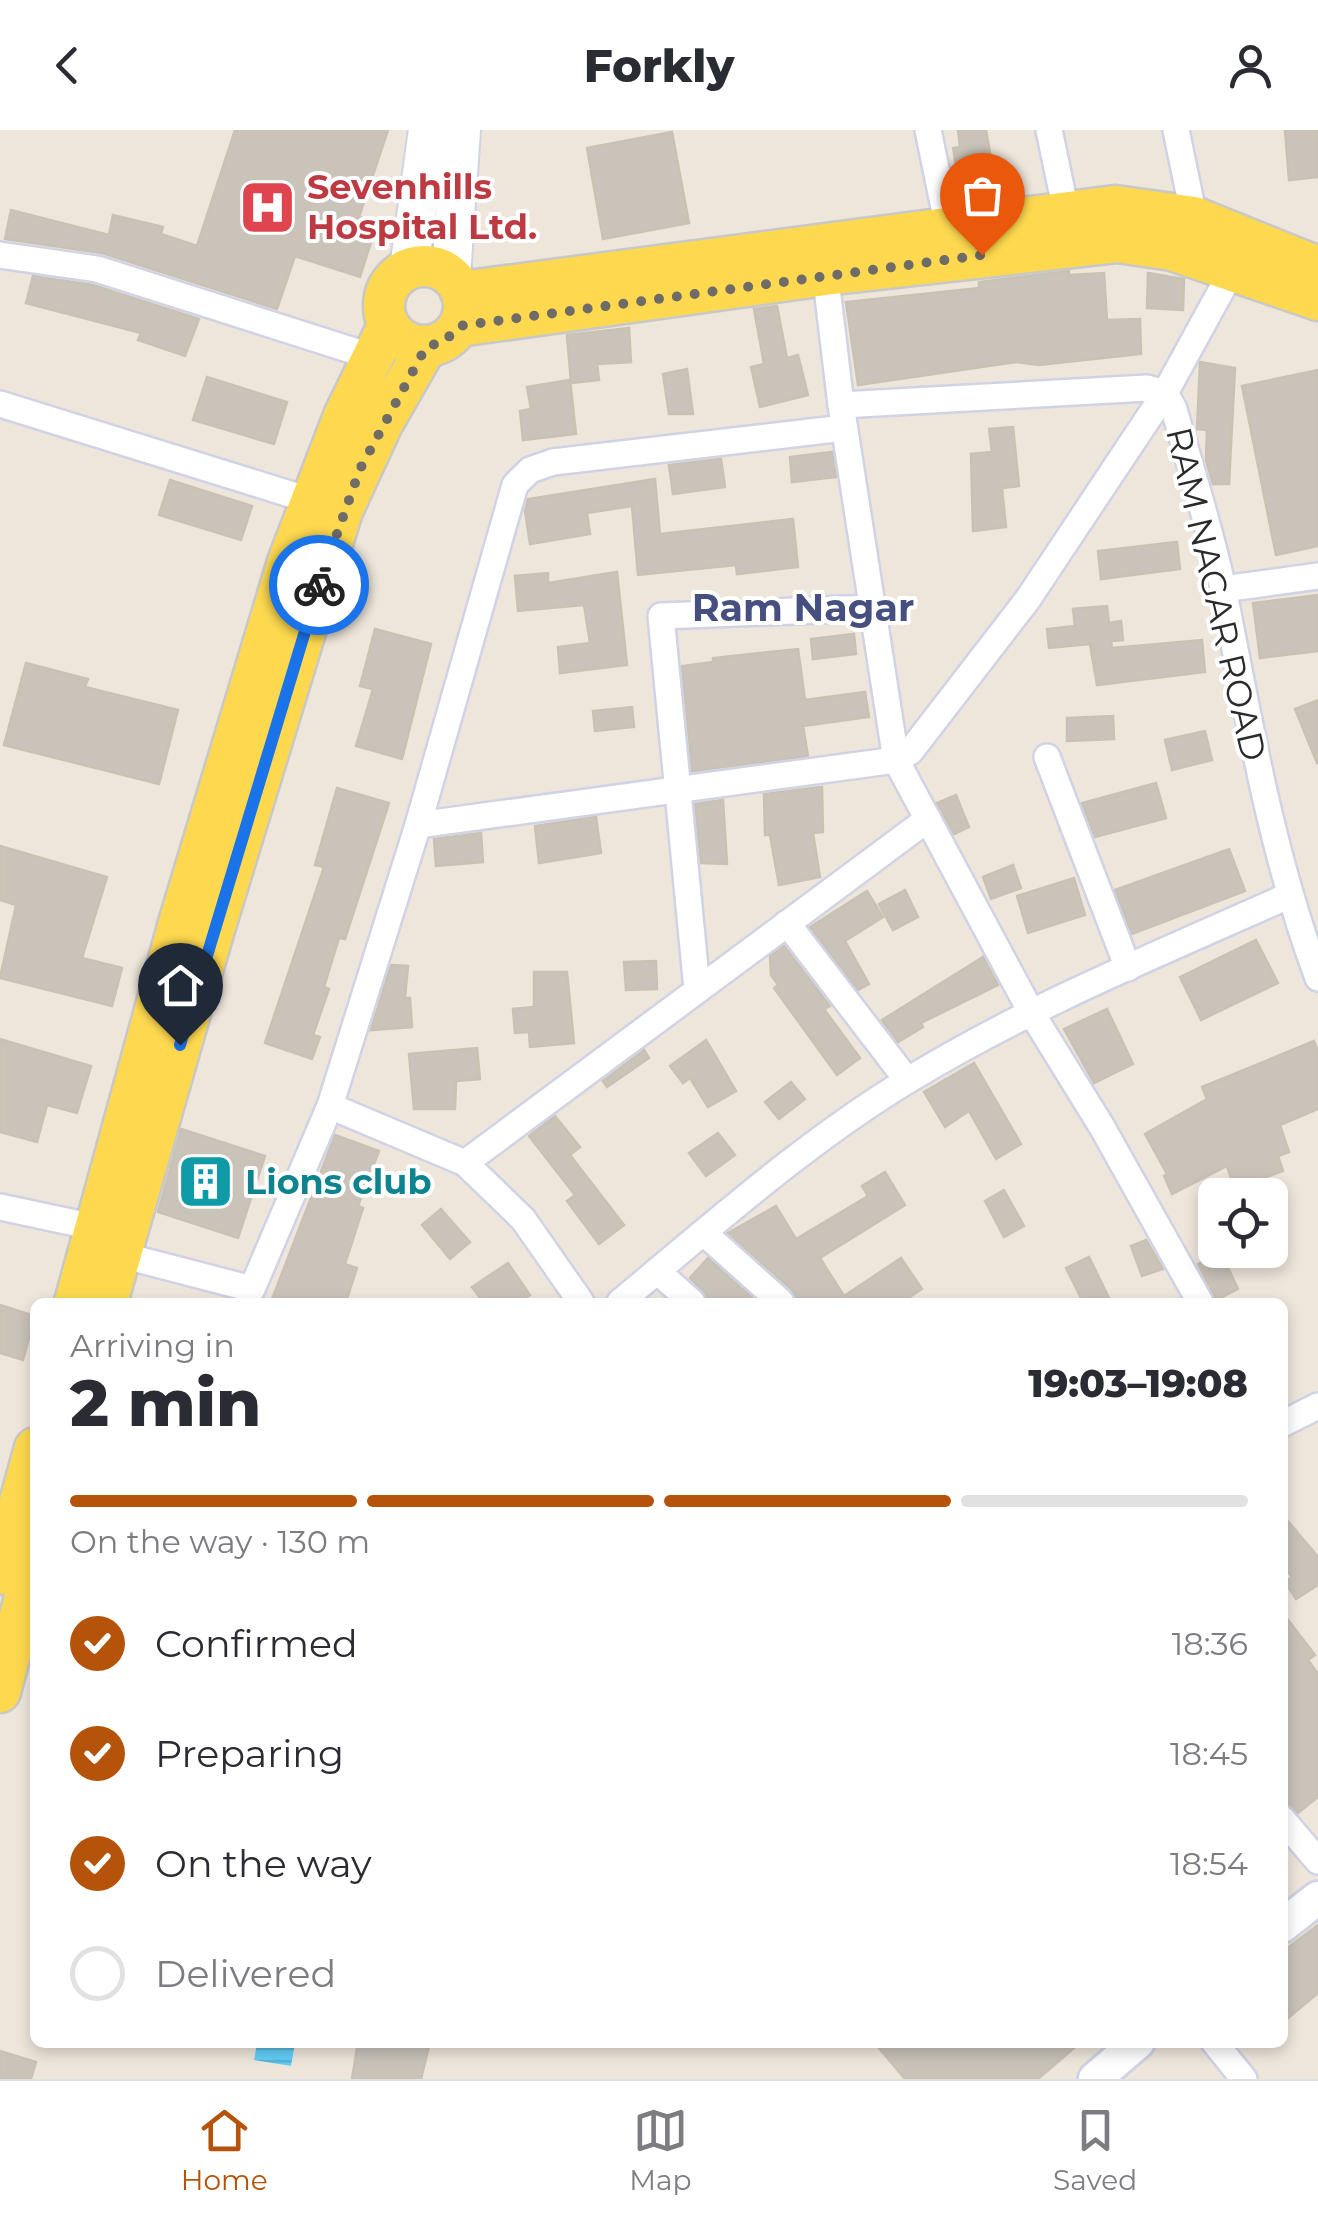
<!DOCTYPE html>
<html lang="en">
<head>
<meta charset="utf-8">
<style>
  :root { --surface:#fff; --page:#f2f2f3; --text:#2b2b33; --muted:#7c7c81; --line:#e1e1e2; --accent:#b45309 }
  body { margin:0; font-family:Montserrat,sans-serif; background:var(--page); color:var(--text); height:100vh; display:flex; flex-direction:column; font-size:38px; white-space:nowrap }
  * { box-sizing:border-box; margin:0 }
  p { font-size:32px; color:var(--muted) }
  .icon { flex:none; width:55px; height:55px; fill:none; stroke:currentColor; stroke-width:2; stroke-linecap:round; stroke-linejoin:round }
  .map { position:relative; flex:1; overflow:hidden }
  .drawer { position:absolute; left:30px; top:1168px; width:1258px; height:750px; display:flex; flex-direction:column; background:var(--surface); border-radius:15px; box-shadow:0 5px 15px #0003 }
  .drawer>* { flex:none }
  .fabs { position:absolute; left:1198px; top:1048px; display:grid; gap:20px }
  .fabs a { display:grid; place-items:center; width:90px; height:90px; border-radius:15px; background:var(--surface); box-shadow:0 5px 15px #0003; font-size:50px }
  .pin { position:absolute; display:grid; place-items:center; width:85px; height:85px; color:#fff; margin:-102px -42px; border-radius:50% 50% 50% 0; rotate:-45deg; box-shadow:0 0 10px #0007 }
  .pin .icon { rotate:45deg }
  .courier { position:absolute; display:grid; place-items:center; width:100px; height:100px; margin:-50px; border:8px solid #1a73e8; border-radius:50%; background:#fff; color:#222; box-shadow:0 2px 12px #0007 }
  .overview em { font-style:normal; font-weight:800 }
  .overview div { display:flex; flex-direction:column-reverse }
  .overview { display:flex; align-items:center; justify-content:space-between; height:170px; padding:0 40px }
  h1 { font-size:65px; font-weight:800; line-height:75px }
  .bar { display:grid; grid-template-columns:repeat(4,1fr); gap:15px 10px; align-content:center; height:120px; padding:0 40px }
  .bar i { height:12px; border-radius:8px; background:var(--line) }
  .bar .on { background:var(--accent) }
  .bar p { grid-column:span 4 }
  ol { padding:0 40px; list-style:none }
  li { display:flex; align-items:center; gap:30px; height:110px }
  li p { margin-inline-start:auto }
  li .icon { padding:10px; border-radius:50%; background:var(--accent); color:#fff; stroke-width:4 }
  li:last-child { color:var(--muted) }
  li i { width:55px; height:55px; border:5px solid var(--line); border-radius:50% }
  header { display:flex; justify-content:space-between; align-items:center; height:130px; padding:0 40px; background:var(--surface); font-size:45px; font-weight:800 }
  .menu { display:flex; justify-content:space-around; align-items:center; height:140px; border-top:2px solid var(--line); background:var(--surface); font-size:28px; color:var(--muted) }
  .menu a { display:grid; justify-items:center; gap:5px }
  .menu .on { color:var(--accent) }
  .map>svg:first-child { display:block }
  .water { fill:url(#water-rules) }
  .building { fill:#c9c3ba; stroke:#c9c2b4; stroke-width:2.5 }
  .lines { fill:none; stroke-linecap:round; stroke-linejoin:round }
  .minor-casing { stroke:#d0d3e5; stroke-width:30 }
  .tertiary-casing { stroke:#d0d3e5; stroke-width:38 }
  .secondary-casing { stroke:#d0d3e5; stroke-width:42 }
  .primary-casing { stroke:#c8c8c8; stroke-width:45 }
  .minor { stroke:#fff; stroke-width:25 }
  .tertiary { stroke:#fff; stroke-width:32 }
  .secondary { stroke:#fff; stroke-width:38 }
  .primary { stroke:#fed94f; stroke-width:40 }
  .done { stroke:#6f6c68; stroke-width:10; stroke-dasharray:0 18 }
  .route { stroke:#1a73e8; stroke-width:12 }
  .labels { text-anchor:middle; stroke-width:8; stroke-linejoin:round; paint-order:stroke }
  .health-label { font-size:35px; font-weight:bold; fill:#be3a42; stroke:#fff; text-anchor:start }
  .street-label { font-size:35px; fill:#2a2a2a; stroke:#fff }
  .culture-label { font-size:35px; font-weight:bold; fill:#0d838f; stroke:#fff; text-anchor:start }
  .neighbourhood-label { font-size:38px; font-weight:bold; fill:#464f7f; stroke:#fff }
</style>
</head>
<body>
<header><svg class="icon" aria-label="back" viewBox="0 0 24 24"><path d="M15 5l-7 7 7 7"/></svg>Forkly<svg class="icon" aria-label="person" viewBox="0 0 24 24"><circle cx="12" cy="8" r="4"/><path d="M4 21q1-7 8-7t8 7"/></svg></header>
<div class="map">
<svg width="1318" height="1949" viewBox="0 0 1318 1949">
  <defs>
    <pattern id="water-rules" width="6" height="5" patternUnits="userSpaceOnUse" patternTransform="scale(2.5)"><rect width="6" height="5" fill="#63cffa"/><path d="M0 2.5h6" fill="none" stroke="#56b2d6"/></pattern>
  </defs>
  <rect width="100%" height="100%" fill="#eee6db"/>
  <path class="water" d="M257 1913H295L291 1936 254 1930Z"/>
  <g class="building">
    <path d="M235 0H388L359 87 377 93 360 147 295 126 277 179 102 123 5 109 11 80 109 105 113 85 163 97 161 104 197 116Z"/>
    <path d="M958 0H986L992 34 957 40 953 18 960 17Z"/>
    <path d="M1285 0H1318V47L1289 50Z"/>
    <path d="M672 2 689 93 603 109 587 18Z"/>
    <path d="M1069 141V145L1104 143 1107 190 1140 189 1141 224 1039 235 1016 232 858 255 846 172 979 158V152Z"/>
    <path d="M1148 143 1184 149 1183 180 1147 178Z"/>
    <path d="M33 146 93 155 199 189 185 226 138 210 141 203 26 173Z"/>
    <path d="M777 176 787 228 798 225 808 265 760 277 751 237 764 234 754 179Z"/>
    <path d="M629 198 631 232 597 234 599 250 571 253 567 205Z"/>
    <path d="M1200 232 1235 238 1229 354H1213L1206 330 1207 300 1197 299Z"/>
    <path d="M687 239 693 284H669L663 244Z"/>
    <path d="M1318 240V416L1276 425 1242 256Z"/>
    <path d="M207 247 287 272 274 314 193 290Z"/>
    <path d="M570 250 576 304 523 310 520 281 531 279 527 257Z"/>
    <path d="M1013 297 1019 356 1002 358 1006 397 973 401 971 324 992 322 989 299Z"/>
    <path d="M832 322 836 347 792 352 790 327Z"/>
    <path d="M721 329 725 357 673 364 669 335Z"/>
    <path d="M655 349 660 404 793 389 798 437 737 444 736 435 638 445 632 376 587 383 590 404 530 414 525 381 528 369Z"/>
    <path d="M170 350 252 376 241 410 159 385Z"/>
    <path d="M1177 412 1180 439 1101 449 1098 421Z"/>
    <path d="M617 442 627 535 560 543 558 517 590 513 584 475 518 481 515 446 548 443V453Z"/>
    <path d="M1318 465V521L1260 528 1253 473Z"/>
    <path d="M1107 476 1109 493 1121 491 1123 510 1111 511 1112 518 1202 510 1205 542 1097 555 1090 514 1049 518 1047 499 1075 496 1073 479Z"/>
    <path d="M375 499 431 514 402 629 356 616 373 559 360 556Z"/>
    <path d="M854 504 856 524 813 529 811 509Z"/>
    <path d="M798 519 805 570 865 562 869 587 803 596 808 626 692 641 682 536 713 532V528Z"/>
    <path d="M26 533 88 549 85 557 178 580 159 654 4 615Z"/>
    <path d="M1318 570V633H1317L1295 579Z"/>
    <path d="M632 577 634 597 595 601 593 581Z"/>
    <path d="M1113 586 1114 609 1067 611V588Z"/>
    <path d="M1205 601 1212 630 1172 640 1165 610Z"/>
    <path d="M1156 653 1166 688 1095 707 1082 673Z"/>
    <path d="M822 657 823 702 813 703 820 747 779 755 770 705H765L764 664Z"/>
    <path d="M337 658 389 673 345 809 339 808 324 857 329 859 313 905 320 907 312 929 265 913 324 737 315 735Z"/>
    <path d="M956 665 969 697 954 704 937 673Z"/>
    <path d="M723 670 727 734 701 733 695 674Z"/>
    <path d="M596 687 601 723 539 733 535 696Z"/>
    <path d="M481 703 483 732 436 736 434 709Z"/>
    <path d="M0 716 107 747 82 828 122 838 112 876 0 848 16 775 0 770Z"/>
    <path d="M1229 719 1245 761 1132 804 1115 760Z"/>
    <path d="M1013 735 1021 758 991 769 983 747Z"/>
    <path d="M1074 748 1085 785 1028 803 1017 766Z"/>
    <path d="M905 760 918 787 893 800 879 774Z"/>
    <path d="M867 761 883 787 845 811 869 854 858 860 810 797Z"/>
    <path d="M1256 810 1278 853 1201 890 1180 847Z"/>
    <path d="M784 816 830 876 824 879 860 928 837 945 774 858 778 855 771 845 770 826Z"/>
    <path d="M983 827 998 855 921 893 923 897 898 912 882 890Z"/>
    <path d="M656 831 657 859 626 860 624 832Z"/>
    <path d="M391 835 408 836 405 868H410L412 897 371 900Z"/>
    <path d="M534 842H567L574 913 530 917 529 902 515 903 513 879 534 877Z"/>
    <path d="M1107 879 1133 934 1094 953 1064 899Z"/>
    <path d="M0 909 91 936 77 983 47 975 37 1012 0 1002Z"/>
    <path d="M706 910 736 961 708 977 690 948 683 953 670 936Z"/>
    <path d="M1314 911 1318 922V979L1280 995 1289 1022 1278 1026 1283 1041 1234 1058 1227 1036 1172 1064 1164 1046 1167 1044 1145 1004 1207 969 1202 957Z"/>
    <path d="M477 918 480 949 456 951 455 979H414L409 924Z"/>
    <path d="M644 920 649 928 607 957 603 951Z"/>
    <path d="M974 933 1021 1014 996 1029 969 981 945 997 924 962Z"/>
    <path d="M791 952 805 969 779 989 765 972Z"/>
    <path d="M555 986 580 1017 570 1025 624 1095 599 1114 567 1071 575 1065 529 1006Z"/>
    <path d="M181 999 265 1026 238 1108 158 1082Z"/>
    <path d="M718 1003 735 1025 706 1046 689 1023Z"/>
    <path d="M335 1005 379 1021 358 1076 363 1078 345 1134 357 1138 346 1172H271Z"/>
    <path d="M885 1042 905 1075 820 1128 844 1166 901 1128 922 1159 902 1172H797L792 1160 728 1103 776 1076 796 1109 868 1066 862 1056Z"/>
    <path d="M1004 1060 1024 1096 1004 1107 985 1071Z"/>
    <path d="M441 1079 470 1112 450 1129 422 1095Z"/>
    <path d="M1146 1110 1163 1139 1142 1146 1131 1116Z"/>
    <path d="M1221 1123 1238 1159 1216 1170 1198 1134Z"/>
    <path d="M1089 1127 1111 1172H1083L1066 1138Z"/>
    <path d="M708 1128 757 1172H708L703 1161 690 1148Z"/>
    <path d="M508 1133 530 1165 518 1172H483L472 1157Z"/>
    <path d="M0 1175 35 1186 23 1230 0 1223Z"/>
    <path d="M1282 1384 1318 1427V1455L1296 1469 1285 1452 1292 1447 1282 1434Z"/>
    <path d="M1282 1482 1315 1525 1308 1530 1318 1544V1667L1298 1683 1282 1673Z"/>
    <path d="M1318 1795V1863L1282 1893V1822Z"/>
    <path d="M358 1912H430L421 1949H352Z"/>
    <path d="M874 1912H1081L1038 1949H905Z"/>
    <path d="M0 1921 36 1932 31 1949H0Z"/>
  </g>
  <g class="lines">
    <defs>
      <g id="minor">
        <path d="M928 0 948 97"/>
        <path d="M1049 0 1066 81"/>
        <path d="M1176 0 1194 87"/>
        <path d="M0 125 97 139 373 227"/>
        <path d="M824 133 841 275 1147 258 1165 263 1174 279C1191 340 1211 401 1224 463 1250 594 1271 722 1318 848"/>
        <path d="M0 274 309 370"/>
        <path d="M841 275 896 630 1031 882 1102 997 1200 1172"/>
        <path d="M1223 459 1318 446"/>
        <path d="M1047 627 1128 838"/>
        <path d="M418 695 515 355 530 340 553 332 844 298"/>
        <path d="M787 793 907 950"/>
        <path d="M697 859 661 486 871 478"/>
        <path d="M330 976 465 1033"/>
        <path d="M0 1077 108 1100"/>
        <path d="M704 1103 781 1172"/>
        <path d="M106 1121 252 1159 330 976 418 695 896 630 910 622 1028 469 1165 263 1233 139"/>
        <path d="M657 1141 692 1172"/>
        <path d="M581 1172 523 1089 465 1033 928 689"/>
        <path d="M620 1172C713 1095 807 1011 910 949 1030 876 1161 823 1288 766"/>
        <path d="M1282 1294 1318 1276"/>
        <path d="M1282 1689 1318 1731"/>
        <path d="M1214 1912 1244 1949"/>
      </g>
      <g id="tertiary">
        <path d="M1282 1796 1318 1768"/>
        <path d="M1095 1949 1138 1912"/>
      </g>
      <g id="secondary">
        <path d="M409 139 428 0"/>
        <path d="M451 146 461 0"/>
      </g>
      <g id="primary">
        <circle cx="424" cy="176" r="40"/>
        <path d="M461 162 1115 76 1194 87 1318 137"/>
        <path d="M459 196 825 145 1118 112 1172 120 1318 170"/>
        <path d="M75 1172 179 793 288 432 344 286 388 196"/>
        <path d="M107 1172 212 806 342 381 382 294 426 217"/>
        <path d="M0 1444 35 1318"/>
        <path d="M0 1562 35 1429"/>
      </g>
    </defs>
    <use href="#minor" class="minor-casing"/>
    <use href="#tertiary" class="tertiary-casing"/>
    <use href="#secondary" class="secondary-casing"/>
    <use href="#primary" class="primary-casing"/>
    <use href="#minor" class="minor"/>
    <use href="#tertiary" class="tertiary"/>
    <use href="#secondary" class="secondary"/>
    <use href="#primary" class="primary"/>
  </g>
  <g class="lines">
    <path class="done" d="M319 455 360 339 426 217 445 211 459 196 982 125"/>
    <path class="route" d="M180 915 319 455"/>
  </g>
  <defs>
    <symbol id="hospital-square" viewBox="-11 -11 22 22"><rect x="-9" y="-9" width="18" height="18" rx="4" fill="#e0444e" stroke="#fff"/><path d="M-5-5h3v3.5h4V-5h3V5h-3V1.5h-4V5h-3Z" fill="#fff"/></symbol>
    <symbol id="building-square" viewBox="-11 -11 22 22"><rect x="-9" y="-9" width="18" height="18" rx="4" fill="#0f9aa8" stroke="#fff"/><path d="M-4-6H4V6H1V3H-1V6H-4ZM-2.5-4.3h1.7v1.8h-1.7ZM.8-4.3h1.7v1.8H.8ZM-2.5-1h1.7V.8h-1.7ZM.8-1h1.7V.8H.8Z" fill="#fff"/></symbol>
  </defs>
  <g fill-rule="evenodd">
    <use href="#hospital-square" x="236" y="46" width="63" height="63"/>
    <use href="#building-square" x="174" y="1020" width="63" height="63"/>
  </g>
  <g class="labels">
    <g class="health-label">
      <text x="307" y="69">Sevenhills<tspan x="307" dy="40">Hospital Ltd.</tspan></text>
    </g>
    <g class="street-label">
      <text transform="translate(1216 464) rotate(77)" y="12">RAM NAGAR ROAD</text>
    </g>
    <g class="culture-label">
      <text x="245" y="1064">Lions club</text>
    </g>
    <g class="neighbourhood-label">
      <text x="803" y="491">Ram Nagar</text>
    </g>
  </g>
</svg>
<div class="fabs">
<a><svg class="icon" aria-label="locate" viewBox="0 0 24 24"><circle cx="12" cy="12" r="6"/><path d="M12 2v4M12 18v4M2 12h4M18 12h4"/></svg></a>
</div>
<div class="pin" style="left:982px;top:125px;background:#ea580c"><svg class="icon" aria-label="bag" viewBox="0 0 24 24"><path d="M5 8h14l-1 12H6zM9 8a3 3 0 0 1 6 0"/></svg></div>
<div class="pin" style="left:180px;top:915px;background:#1f2937"><svg class="icon" aria-label="home" viewBox="0 0 24 24"><path d="M3 11l9-7 9 7M6 9v11h12V9"/></svg></div>
<div class="courier" style="left:319px;top:455px"><svg class="icon" aria-label="bike" viewBox="0 0 24 24"><circle cx="6" cy="16" r="4"/><circle cx="18" cy="16" r="4"/><path d="M6 16l4-8h5l3 8M10 8l3 8H6M13 5h3"/></svg></div>
<section class="drawer">
<div class="overview"><div><h1>2 min</h1><p>Arriving in</p></div><em>19:03–19:08</em></div>
<div class="bar"><i class="on"></i><i class="on"></i><i class="on"></i><i></i><p>On the way · 130 m</p></div>
<ol>
<li><svg class="icon" aria-label="check" viewBox="0 0 24 24"><path d="M5 12l5 5 9-10"/></svg>Confirmed<p>18:36</p></li>
<li><svg class="icon" aria-label="check" viewBox="0 0 24 24"><path d="M5 12l5 5 9-10"/></svg>Preparing<p>18:45</p></li>
<li><svg class="icon" aria-label="check" viewBox="0 0 24 24"><path d="M5 12l5 5 9-10"/></svg>On the way<p>18:54</p></li>
<li><i></i>Delivered</li>
</ol>
</section>
</div>
<nav class="menu">
<a class="on"><svg class="icon" aria-label="home" viewBox="0 0 24 24"><path d="M3 11l9-7 9 7M6 9v11h12V9"/></svg>Home</a>
<a><svg class="icon" aria-label="map" viewBox="0 0 24 24"><path d="M3 6l6-2 6 2 6-2v14l-6 2-6-2-6 2zM9 4v14M15 6v14"/></svg>Map</a>
<a><svg class="icon" aria-label="saved" viewBox="0 0 24 24"><path d="M7 4h10v16l-5-4-5 4z"/></svg>Saved</a>
</nav>
</body>
</html>
